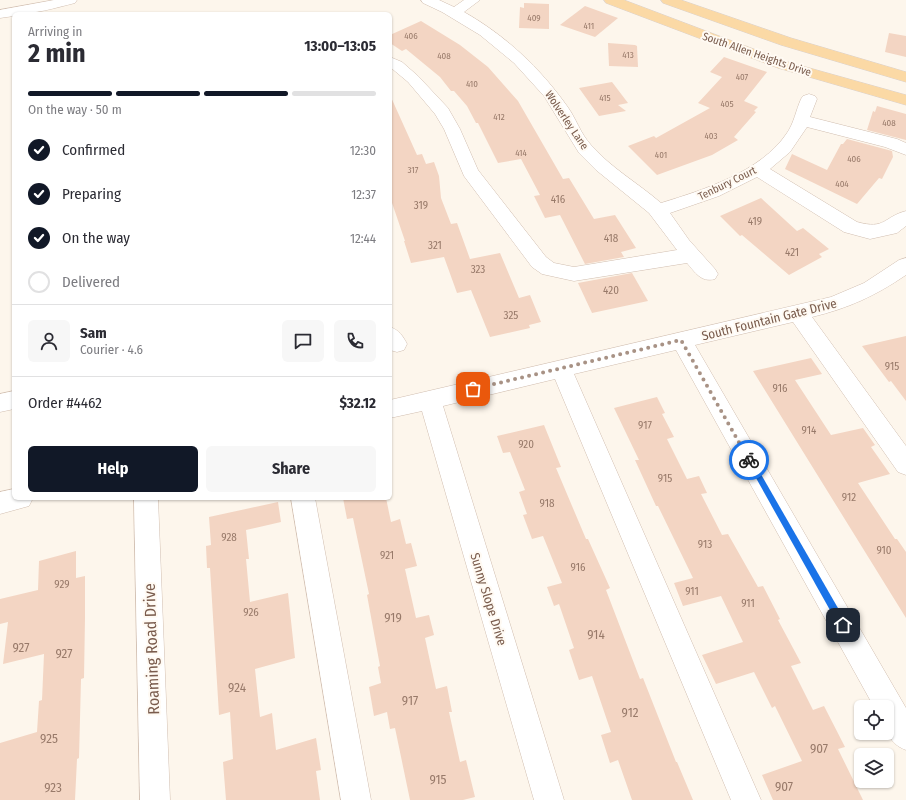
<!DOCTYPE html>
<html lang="en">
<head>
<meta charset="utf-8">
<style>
  :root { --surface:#fff; --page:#f7f7f7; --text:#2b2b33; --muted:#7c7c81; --line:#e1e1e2; --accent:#111827 }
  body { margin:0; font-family:"Fira Sans Condensed",sans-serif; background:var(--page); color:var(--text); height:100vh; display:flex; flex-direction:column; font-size:15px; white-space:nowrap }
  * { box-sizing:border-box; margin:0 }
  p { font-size:13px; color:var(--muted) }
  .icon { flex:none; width:22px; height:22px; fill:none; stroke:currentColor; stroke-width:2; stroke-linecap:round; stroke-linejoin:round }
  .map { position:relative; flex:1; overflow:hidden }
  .sheet { position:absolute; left:12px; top:12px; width:380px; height:488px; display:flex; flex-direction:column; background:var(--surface); border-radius:6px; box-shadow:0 1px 3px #0004 }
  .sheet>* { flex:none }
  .buttons { position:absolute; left:854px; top:700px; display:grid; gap:8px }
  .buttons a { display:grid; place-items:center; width:40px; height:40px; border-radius:6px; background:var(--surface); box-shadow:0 1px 3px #0004; font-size:20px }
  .pin { position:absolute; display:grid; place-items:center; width:34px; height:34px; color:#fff; margin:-17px; border-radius:8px; box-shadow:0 2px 6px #0006 }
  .courier { position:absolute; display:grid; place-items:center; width:40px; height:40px; margin:-20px; border:3px solid #1a73e8; border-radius:50%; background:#fff; color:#222; box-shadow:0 1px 5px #0007 }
  .overview em { font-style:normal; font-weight:700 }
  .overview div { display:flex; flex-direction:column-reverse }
  .overview { display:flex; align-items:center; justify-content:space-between; height:68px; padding:0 16px }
  h1 { font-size:26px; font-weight:700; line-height:30px }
  .bar { display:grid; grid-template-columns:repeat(4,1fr); gap:6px 4px; align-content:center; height:48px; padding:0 16px }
  .bar i { height:5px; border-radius:3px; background:var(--line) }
  .bar .on { background:var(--accent) }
  .bar p { grid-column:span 4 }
  .line { display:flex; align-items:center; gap:10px; padding:0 16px; border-top:1px solid var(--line) }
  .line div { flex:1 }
  .round { display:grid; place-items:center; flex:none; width:42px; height:42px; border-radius:6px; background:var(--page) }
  ol { padding:0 16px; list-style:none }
  li { display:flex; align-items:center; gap:12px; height:44px }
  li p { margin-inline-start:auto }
  li .icon { padding:4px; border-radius:50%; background:var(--accent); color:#fff; stroke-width:4 }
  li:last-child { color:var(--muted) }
  li i { width:22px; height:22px; border:2px solid var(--line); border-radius:50% }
  .action { display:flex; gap:8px; margin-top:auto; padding:8px 16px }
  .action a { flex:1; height:46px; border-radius:6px; background:var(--accent); color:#fff; font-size:16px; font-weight:700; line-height:46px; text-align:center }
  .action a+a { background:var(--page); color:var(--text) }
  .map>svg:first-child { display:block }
  .building { fill:#f3d5c3 }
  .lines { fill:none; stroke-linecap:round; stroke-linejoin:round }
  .minor-casing { stroke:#d1beb0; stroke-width:1 }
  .major-casing { stroke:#dad1cd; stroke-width:1 }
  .minor { fill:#fff; fill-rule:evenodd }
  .major { fill:#fbd9a5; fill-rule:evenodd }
  .route { fill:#1a73e8 }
  .done { stroke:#a89285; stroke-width:4; stroke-dasharray:0 7.2 }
  .labels { text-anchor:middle; stroke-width:4; stroke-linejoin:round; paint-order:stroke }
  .far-number-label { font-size:9px; fill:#987a6a }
  .far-street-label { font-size:11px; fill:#7a5c4d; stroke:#fffaf3 }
  .number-label { font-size:11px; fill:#987a6a }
  .street-label { font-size:13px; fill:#7a5c4d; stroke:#fffaf3 }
  .near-number-label { font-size:13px; fill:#987a6a }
  .near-street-label { font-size:16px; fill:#7a5c4d; stroke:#fffaf3 }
</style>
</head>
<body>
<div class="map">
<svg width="906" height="800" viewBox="0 0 906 800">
  <rect width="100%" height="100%" fill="#fdf6ec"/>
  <g class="building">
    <path d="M524 3 549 4V29L519 28 520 7 524 8Z"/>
    <path d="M585 6 618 18 595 37 560 25Z"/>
    <path d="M421 21 460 45 488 67 518 101 563 179 569 178 594 219 615 215 636 248 621 252 624 257 585 264 560 215 545 218 534 196 540 195 521 159 498 163 478 123H476L467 106 454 91H451L440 77 406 49 402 51 390 43V35Z"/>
    <path d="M889 33 906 36V57L885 52Z"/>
    <path d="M608 43 635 45 637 46 638 67 609 66Z"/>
    <path d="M724 57 767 72 744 101 758 107 754 111 756 112 734 137 738 140 712 155 657 175 628 146 654 136 656 138 710 108 698 103 722 77 710 72Z"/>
    <path d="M612 82 628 103 618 105 626 111 599 116 579 88Z"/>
    <path d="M390 95 417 155 422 154 426 164 434 162 439 176 441 198 451 224 457 223 470 259 500 253 519 298 530 295 541 322 529 325 530 328 490 337 471 290 457 293 444 257 411 263 404 241H405L390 197Z"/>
    <path d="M877 106 906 114V140L867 130 873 111 875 112Z"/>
    <path d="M847 139 892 151 893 157 882 179 879 178 857 204 785 169 792 154 827 170 841 144H843Z"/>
    <path d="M761 198 797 231 803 228 829 249 819 254 822 257 789 275 742 235 740 236 720 216Z"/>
    <path d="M632 273 648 301 592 313 578 283Z"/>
    <path d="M906 336V401L891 381 889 382 862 346Z"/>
    <path d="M811 358 822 374 795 380 831 435 863 428 875 445 871 447 890 474 858 483 895 539H897L906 552V618L753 371Z"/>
    <path d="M657 397 665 413 662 414 674 437 667 439 687 479 699 476 707 493 701 494 722 535 728 534 758 587 763 586 780 619 778 620 801 663 791 666 813 710 824 706 845 747 838 749 863 800H773L762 775 802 761 775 706 772 708 754 672 716 684 702 655 743 642 721 596 683 606 674 583 693 578 658 506H656L635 460H639L614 408Z"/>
    <path d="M544 425 561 467 556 468 586 539H588L610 588 606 590 640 679 643 678 676 762H677L693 800H632L618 760 610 763 601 735 611 732 592 676 579 680 569 650 574 648 559 604 554 606 547 587 562 583 543 536 532 539 523 515 527 514 519 492 525 490 510 452 503 453 497 436Z"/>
    <path d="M343 498H386L391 522 400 519 406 544 411 543 417 566 405 569 416 618 429 615 434 635 425 638 436 689 447 686 452 712H449L460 762 466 760 475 797 463 800H410L395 728 390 729 387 712 374 716 369 687 381 683 378 667 380 666 367 595 369 594 353 518 347 519Z"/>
    <path d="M278 502 281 522 246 530 249 559H246L250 602 288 593 295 658 255 669 260 717 272 713 276 750 316 738 321 770 316 771 320 800H226L223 762 233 759 230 712 219 715 210 568H207L206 546 211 545 209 517Z"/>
    <path d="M76 551V578L85 576V618L84 678 81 679 79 758 77 759 75 800H0V743L37 732 39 701 42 700 44 654 3 664 8 622 0 624V599L38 590 39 561Z"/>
  </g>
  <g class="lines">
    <defs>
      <g id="minor">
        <path d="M54 0H77L75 3C55 8 35 14 14 14V16L0 18V10Z"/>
        <path d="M421 0H439L454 7 464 0H480L464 12C505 35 540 68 567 106 576 118 580 133 591 145 611 168 638 183 661 203 703 190 761 172 787 133 794 123 796 110 801 99L803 96 809 94 815 96 817 99 810 117 897 139 906 143V155L885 147 807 127 790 152 770 169 857 222C886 230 883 217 906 211V226L897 233 870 239 844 232 757 177 719 196 670 213 689 240 715 269 718 274 715 279C701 283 695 272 687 263L574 281 542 274 532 267 464 176 444 129 435 114 408 82 390 67V57L402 62 418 76 448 108 460 129 478 170 546 257 554 263 574 267 677 250 649 213 596 170 579 153 544 96 514 63 480 35 442 12 423 3Z"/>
        <path d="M906 258V275C875 296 849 308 812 317L906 446V475L898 472 793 322 695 345 906 708V750C885 742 887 727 887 707H874L676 350 574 374 761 800H731L555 379 443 406 564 800H534L422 411 390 418V400L831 297 864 283 899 260Z"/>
        <path d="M390 327C399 330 403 336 407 344L404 350 397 352 390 350Z"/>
        <path d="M14 391V409L0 412V394Z"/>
        <path d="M14 489V498H33L29 506 0 514V492Z"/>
        <path d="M134 498H158L170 800H140Z"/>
        <path d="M291 498H315L371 800H341Z"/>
      </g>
      <g id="major">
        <path d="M604 0H624L788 62 906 95V105L778 68 606 3Z"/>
        <path d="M661 0H681L791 38 906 72V82L781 45 663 3Z"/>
      </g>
    </defs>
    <use href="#minor" class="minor-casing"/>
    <use href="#major" class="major-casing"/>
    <use href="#minor" class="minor"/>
    <use href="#major" class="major"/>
  </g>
  <path class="route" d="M747 457H751L846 622V628H840L747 462Z"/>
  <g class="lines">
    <path class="done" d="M473 389 681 340 749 460"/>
  </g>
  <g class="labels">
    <g class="far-number-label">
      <text x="534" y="21">409</text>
      <text x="589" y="29">411</text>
      <text x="411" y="39">406</text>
      <text x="628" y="58">413</text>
      <text x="444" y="59">408</text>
      <text x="742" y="80">407</text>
      <text x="472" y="87">410</text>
      <text x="605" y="101">415</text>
      <text x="727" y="107">405</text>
      <text x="499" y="120">412</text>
      <text x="889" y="126">408</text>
      <text x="711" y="139">403</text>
      <text x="521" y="156">414</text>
      <text x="661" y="158">401</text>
      <text x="854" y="162">406</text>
      <text x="413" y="173">317</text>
      <text x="842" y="187">404</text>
    </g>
    <g class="far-street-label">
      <text transform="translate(757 54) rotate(19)" y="4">South Allen Heights Drive</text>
      <text transform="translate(567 120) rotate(56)" y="4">Wolverley Lane</text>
      <text transform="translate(727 183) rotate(-26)" y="4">Tenbury Court</text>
    </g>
    <g class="number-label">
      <text x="558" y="203">416</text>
      <text x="421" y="209">319</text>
      <text x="755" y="225">419</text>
      <text x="611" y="242">418</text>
      <text x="435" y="249">321</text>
      <text x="792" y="256">421</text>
      <text x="478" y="273">323</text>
      <text x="611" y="294">420</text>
      <text x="511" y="319">325</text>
      <text x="892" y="370">915</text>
      <text x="780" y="392">916</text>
      <text x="645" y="429">917</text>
      <text x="809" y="434">914</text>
      <text x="526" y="448">920</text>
      <text x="665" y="482">915</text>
      <text x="849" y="501">912</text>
      <text x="547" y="507">918</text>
      <text x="229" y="541">928</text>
      <text x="705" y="548">913</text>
      <text x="884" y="554">910</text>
      <text x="387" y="559">921</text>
      <text x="578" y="571">916</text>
      <text x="62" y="588">929</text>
      <text x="692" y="595">911</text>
      <text x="748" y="607">911</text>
      <text x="251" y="616">926</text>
    </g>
    <g class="street-label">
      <text transform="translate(769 319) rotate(-14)" y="5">South Fountain Gate Drive</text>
      <text transform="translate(489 599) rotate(73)" y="5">Sunny Slope Drive</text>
    </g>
    <g class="near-number-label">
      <text x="393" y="622">919</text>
      <text x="596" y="639">914</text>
      <text x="21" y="652">927</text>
      <text x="64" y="658">927</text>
      <text x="237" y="692">924</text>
      <text x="410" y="705">917</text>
      <text x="630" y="717">912</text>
      <text x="49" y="743">925</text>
      <text x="819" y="753">907</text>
      <text x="438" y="784">915</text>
      <text x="784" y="791">907</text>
      <text x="53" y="792">923</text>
    </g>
    <g class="near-street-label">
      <text transform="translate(151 649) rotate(-92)" y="6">Roaming Road Drive</text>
    </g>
  </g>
</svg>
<div class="buttons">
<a><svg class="icon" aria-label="locate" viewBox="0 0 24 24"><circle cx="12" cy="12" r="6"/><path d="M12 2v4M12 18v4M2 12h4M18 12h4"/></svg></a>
<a><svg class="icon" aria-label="layers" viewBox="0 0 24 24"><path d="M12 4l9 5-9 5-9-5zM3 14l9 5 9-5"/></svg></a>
</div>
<div class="pin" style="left:473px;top:389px;background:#ea580c"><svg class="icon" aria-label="bag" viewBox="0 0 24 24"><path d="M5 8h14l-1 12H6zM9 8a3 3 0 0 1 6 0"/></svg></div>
<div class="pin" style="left:843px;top:625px;background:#1f2937"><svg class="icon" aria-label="home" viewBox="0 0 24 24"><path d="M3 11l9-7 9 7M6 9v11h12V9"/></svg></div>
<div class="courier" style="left:749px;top:460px"><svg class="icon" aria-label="bike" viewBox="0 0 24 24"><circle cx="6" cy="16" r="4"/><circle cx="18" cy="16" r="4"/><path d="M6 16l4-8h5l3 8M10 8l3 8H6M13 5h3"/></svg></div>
<section class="sheet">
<div class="overview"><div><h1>2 min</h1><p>Arriving in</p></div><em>13:00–13:05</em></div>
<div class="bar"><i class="on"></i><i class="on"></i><i class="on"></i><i></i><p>On the way · 50 m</p></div>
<ol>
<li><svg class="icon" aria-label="check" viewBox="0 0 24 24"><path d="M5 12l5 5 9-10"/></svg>Confirmed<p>12:30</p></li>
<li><svg class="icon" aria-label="check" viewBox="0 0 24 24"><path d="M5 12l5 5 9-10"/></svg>Preparing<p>12:37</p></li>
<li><svg class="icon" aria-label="check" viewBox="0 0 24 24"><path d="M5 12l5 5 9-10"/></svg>On the way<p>12:44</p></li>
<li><i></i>Delivered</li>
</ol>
<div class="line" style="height:72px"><a class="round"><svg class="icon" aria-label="person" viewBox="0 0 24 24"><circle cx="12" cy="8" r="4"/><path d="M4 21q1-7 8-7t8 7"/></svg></a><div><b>Sam</b><p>Courier · 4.6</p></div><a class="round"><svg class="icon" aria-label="chat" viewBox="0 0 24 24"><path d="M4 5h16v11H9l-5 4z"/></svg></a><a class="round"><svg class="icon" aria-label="phone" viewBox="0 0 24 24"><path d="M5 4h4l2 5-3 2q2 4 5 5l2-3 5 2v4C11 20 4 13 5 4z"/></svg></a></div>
<div class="line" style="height:52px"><div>Order #4462</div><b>$32.12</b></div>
<div class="action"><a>Help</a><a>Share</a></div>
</section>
</div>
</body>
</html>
